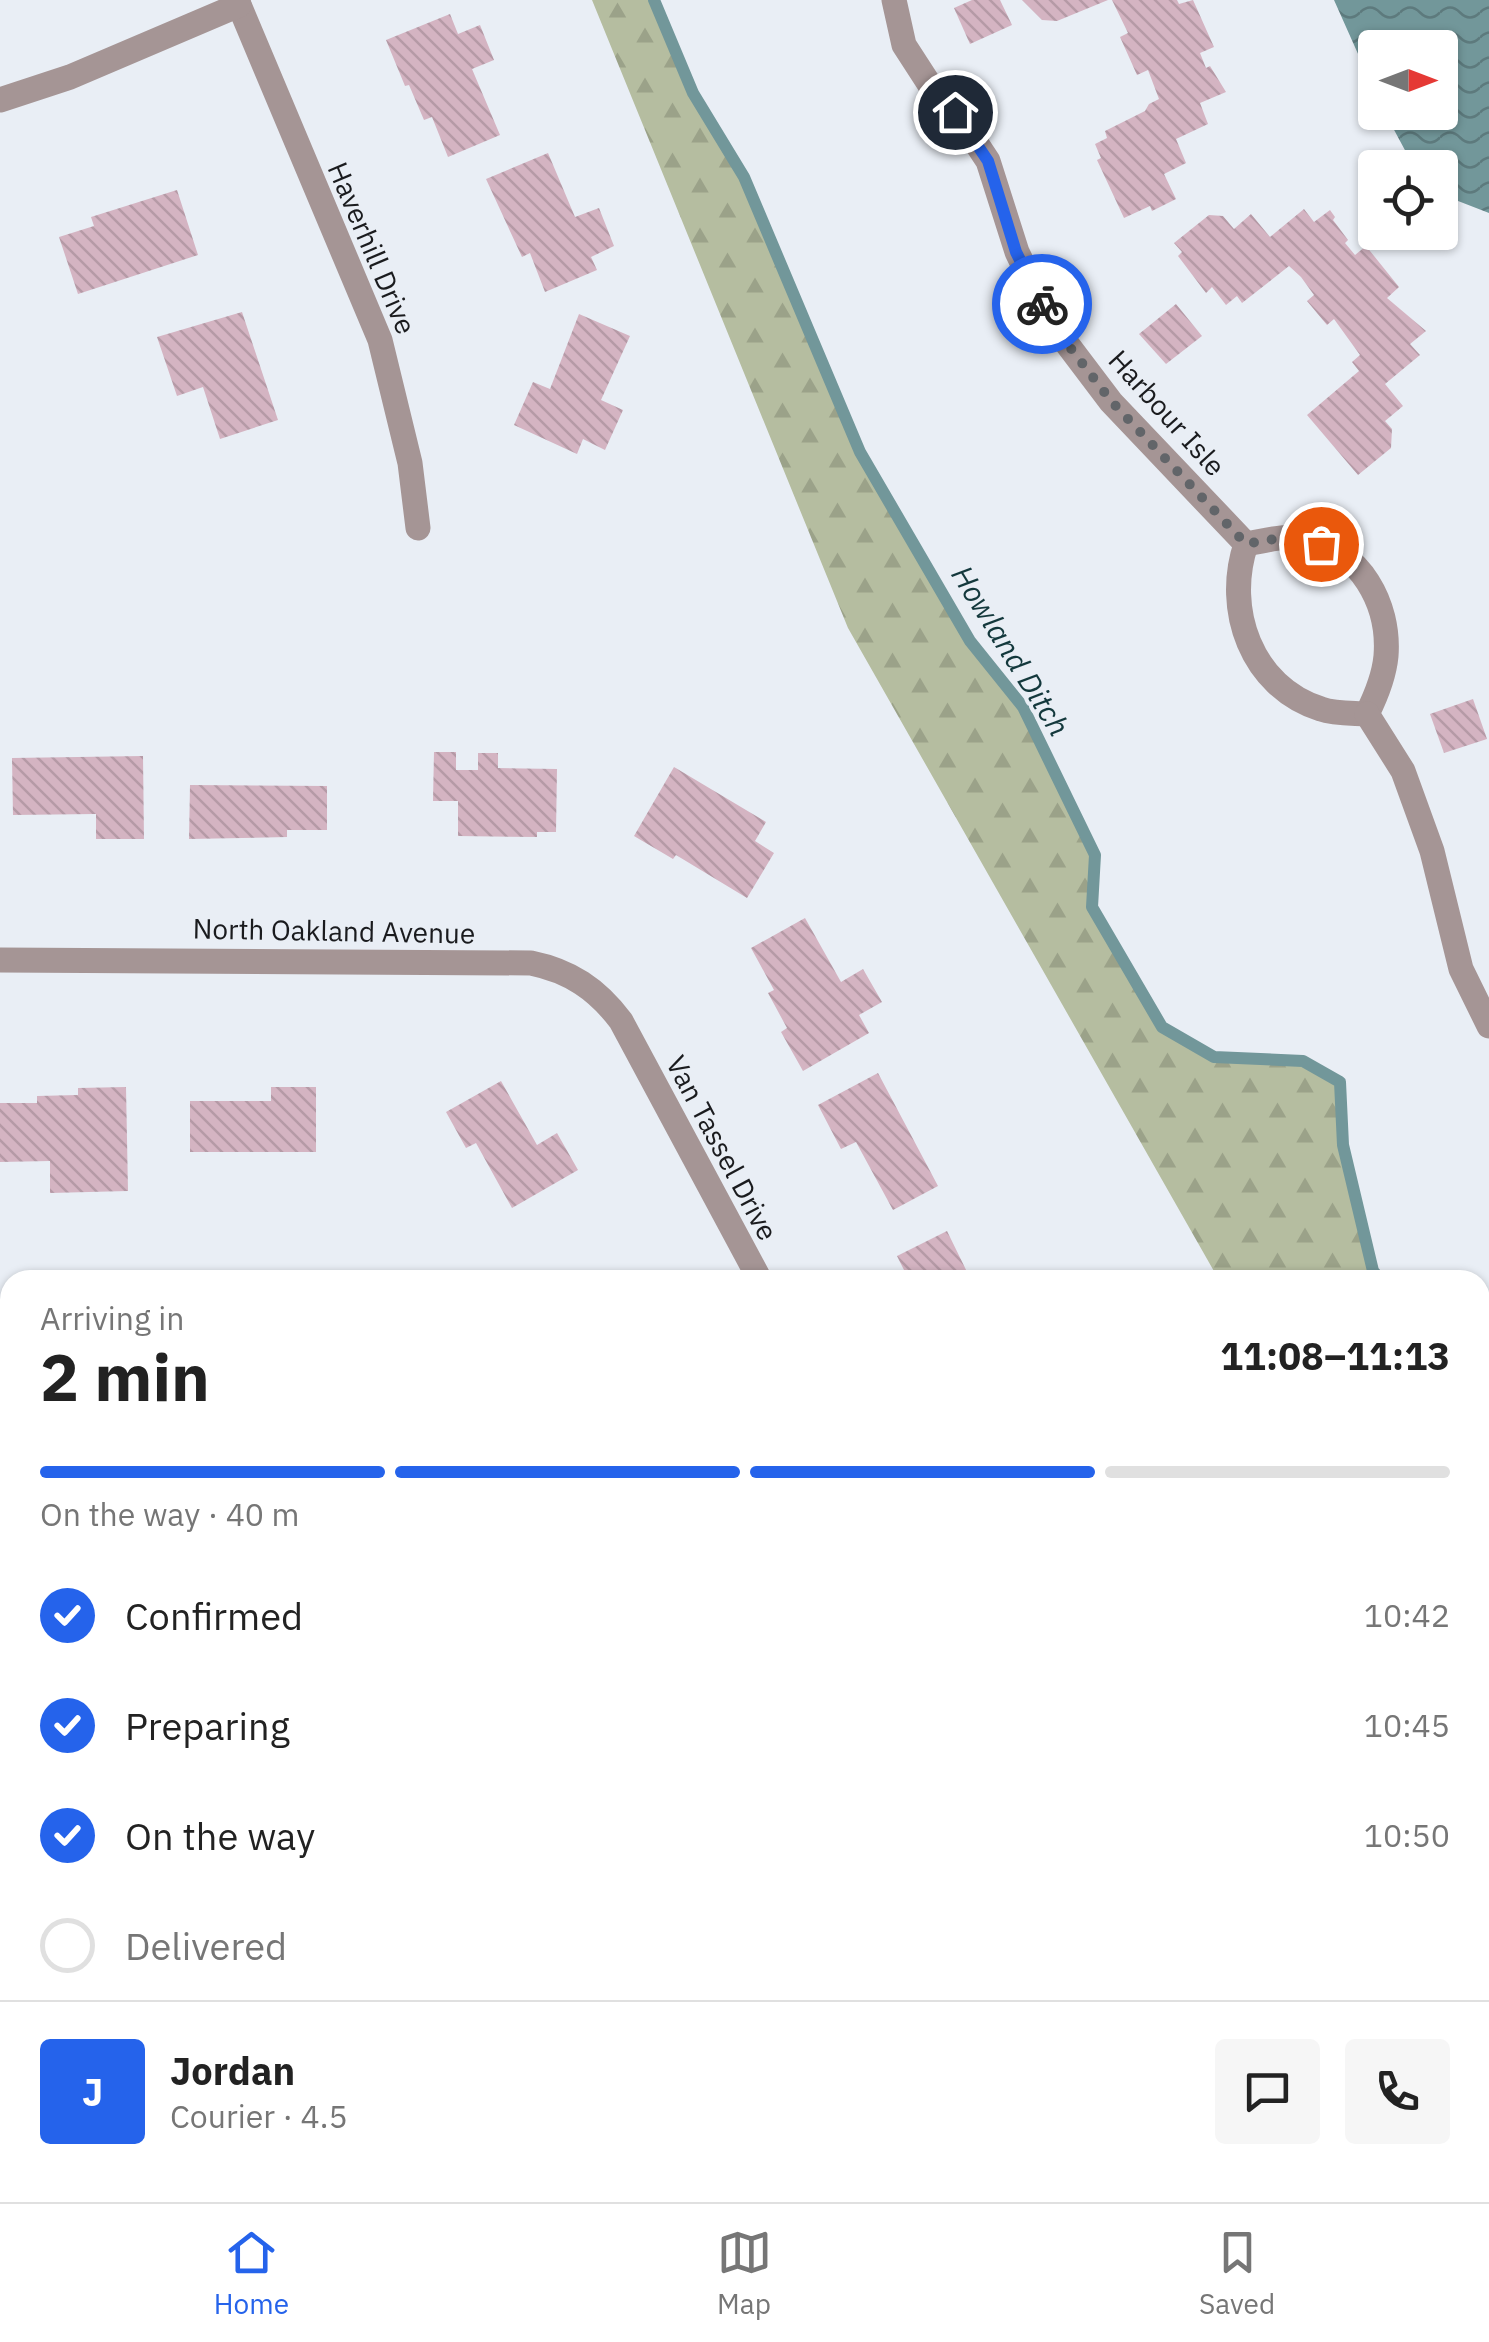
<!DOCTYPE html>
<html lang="en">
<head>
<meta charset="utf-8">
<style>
  :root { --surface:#fff; --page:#f6f6f6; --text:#222; --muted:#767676; --line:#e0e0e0; --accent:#2563eb }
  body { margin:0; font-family:"IBM Plex Sans",sans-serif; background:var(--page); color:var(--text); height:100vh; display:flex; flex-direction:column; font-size:38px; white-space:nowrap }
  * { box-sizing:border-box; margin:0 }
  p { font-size:32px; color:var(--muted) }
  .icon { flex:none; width:55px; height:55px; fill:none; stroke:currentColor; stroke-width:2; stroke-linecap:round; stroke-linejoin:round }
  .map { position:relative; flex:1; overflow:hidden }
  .side { position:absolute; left:0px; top:1270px; width:1490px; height:932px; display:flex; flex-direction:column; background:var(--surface); border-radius:30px 30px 0 0; box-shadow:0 2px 8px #0004 }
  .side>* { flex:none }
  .needle { width:65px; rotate:90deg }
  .buttons { position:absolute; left:1358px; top:30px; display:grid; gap:20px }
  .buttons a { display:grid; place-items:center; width:100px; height:100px; border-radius:10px; background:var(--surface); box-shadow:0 2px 8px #0004; font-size:50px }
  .pin { position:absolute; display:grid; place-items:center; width:85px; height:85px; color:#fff; margin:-42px; border:5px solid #fff; border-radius:50%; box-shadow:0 2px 10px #0007 }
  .courier { position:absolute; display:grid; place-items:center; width:100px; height:100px; margin:-50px; border:8px solid #2563eb; border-radius:50%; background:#fff; color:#222; box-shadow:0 2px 12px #0007 }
  .head em { font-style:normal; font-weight:800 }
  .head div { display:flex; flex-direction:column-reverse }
  .head { display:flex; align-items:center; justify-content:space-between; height:170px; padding:0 40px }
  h1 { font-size:65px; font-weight:800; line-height:75px }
  .bar { display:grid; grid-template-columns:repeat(4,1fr); gap:15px 10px; align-content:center; height:120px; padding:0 40px }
  .bar i { height:12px; border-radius:8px; background:var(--line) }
  .bar .current { background:var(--accent) }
  .bar p { grid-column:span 4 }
  .line { display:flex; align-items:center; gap:25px; padding:0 40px; border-top:2px solid var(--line) }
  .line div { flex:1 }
  .round { display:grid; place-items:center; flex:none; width:105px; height:105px; border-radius:10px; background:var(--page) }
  ol { padding:0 40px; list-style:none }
  li { display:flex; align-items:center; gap:30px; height:110px }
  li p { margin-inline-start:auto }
  li .icon { padding:10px; border-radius:50%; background:var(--accent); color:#fff; stroke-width:4 }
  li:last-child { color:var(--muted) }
  li i { width:55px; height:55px; border:5px solid var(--line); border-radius:50% }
  .dock { display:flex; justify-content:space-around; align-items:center; height:140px; border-top:2px solid var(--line); background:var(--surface); font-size:28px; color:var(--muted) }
  .dock a { display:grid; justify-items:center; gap:5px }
  .dock .current { color:var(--accent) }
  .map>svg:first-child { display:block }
  .forest { fill:url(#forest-firs) }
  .water { fill:url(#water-waves) }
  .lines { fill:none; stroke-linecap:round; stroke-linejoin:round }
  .stream { stroke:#72979a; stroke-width:12 }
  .building { fill:url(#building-back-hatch) }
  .minor { stroke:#a59595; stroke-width:25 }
  .done { stroke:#626569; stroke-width:10; stroke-dasharray:0 18 }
  .route { stroke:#2563eb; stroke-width:12 }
  .labels { text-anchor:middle; stroke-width:8; stroke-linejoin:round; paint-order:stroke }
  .street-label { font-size:28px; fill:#1a1b1e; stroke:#e9eef5 }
  .water-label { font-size:30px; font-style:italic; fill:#13383c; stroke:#e9eef5 }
</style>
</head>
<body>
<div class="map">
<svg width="1489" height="2202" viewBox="0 0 1489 2202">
  <defs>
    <pattern id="forest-firs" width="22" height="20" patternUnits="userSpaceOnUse" patternTransform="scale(2.5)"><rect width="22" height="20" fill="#b5bda0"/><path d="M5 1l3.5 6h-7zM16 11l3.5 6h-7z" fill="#9ba289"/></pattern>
    <pattern id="water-waves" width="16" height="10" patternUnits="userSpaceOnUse" patternTransform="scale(2.5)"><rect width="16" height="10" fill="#72979a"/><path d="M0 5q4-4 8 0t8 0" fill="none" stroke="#5d7a7d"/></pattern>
    <pattern id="building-back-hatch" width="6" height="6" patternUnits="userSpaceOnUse" patternTransform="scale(2.5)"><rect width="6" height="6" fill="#d4b4c2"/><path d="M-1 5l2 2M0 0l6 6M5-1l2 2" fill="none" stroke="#b59aa6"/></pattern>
  </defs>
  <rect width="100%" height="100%" fill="#e9eef5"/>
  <g class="forest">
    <path d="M592 0H654L693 93 745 177 860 452 970 641 1023 707 1095 855 1092 907 1162 1027 1214 1057 1303 1061 1340 1082 1343 1145 1373 1271 1381 1280H1219L848 628Z"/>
    <path d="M1480 1479 1489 1493V1736L1480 1725Z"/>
  </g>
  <path class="water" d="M1334 0H1489V213L1440 194V168L1414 167 1385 113 1440 112V48H1375V92Z"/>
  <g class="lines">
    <g class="stream">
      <path d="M654 0 693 93 744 177 860 452 970 641 1023 707 1095 855 1092 907 1162 1027 1214 1057 1303 1061 1340 1082 1343 1145 1373 1271 1381 1280"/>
      <path d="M1480 1479 1489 1493"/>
    </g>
  </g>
  <g class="building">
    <path d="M972 0H1000L1012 25 970 44 954 8Z"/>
    <path d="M1022 0H1108L1057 21 1042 20Z"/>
    <path d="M1112 0H1177L1179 4 1193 0 1214 47 1200 53 1206 68 1210 66 1226 92 1200 103 1208 124 1176 139 1186 163 1164 174 1176 199 1152 211 1150 206 1124 218 1097 160 1101 158 1095 144 1107 138 1105 131 1145 111 1149 104 1159 99 1148 70 1137 75 1120 37 1128 33Z"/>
    <path d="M450 14 458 34 480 25 494 60 472 69 500 135 448 157 432 117 424 120 409 85 405 86 386 40Z"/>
    <path d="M548 153 575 217 599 208 614 246 591 257 597 270 545 292 530 253 522 257 486 179Z"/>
    <path d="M177 190 198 255 78 294 59 237 94 226 91 217Z"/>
    <path d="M1304 209 1314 222 1330 210 1335 217 1333 220 1348 240 1345 243 1355 255 1366 246 1399 287 1387 298 1426 331 1410 344 1420 355 1385 384 1403 406 1385 421 1392 429 1391 448 1358 475 1307 415 1359 371 1352 362 1360 355 1334 319 1327 325 1307 301 1314 295 1301 277 1289 266 1242 303 1237 296 1226 305 1212 287 1206 293 1178 256 1182 252 1174 243 1209 215 1223 216 1234 229 1251 214 1270 237Z"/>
    <path d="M1176 304 1202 336 1166 364 1139 334Z"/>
    <path d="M242 312 278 420 220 439 203 387 177 396 157 337Z"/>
    <path d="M579 314 630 336 601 400 623 410 605 450 583 439 577 454 514 425 533 382 550 389Z"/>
    <path d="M1473 699 1487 739 1444 753 1430 714Z"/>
    <path d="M434 752H456V770H478V753H498V768L557 769 556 832H537V837L458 836V801H433Z"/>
    <path d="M143 756 144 839H96V814L13 815 12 758Z"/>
    <path d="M674 767 766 822 755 841 774 853 747 898 676 855 673 859 634 836Z"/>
    <path d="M190 785 327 786V830H287V837L189 839Z"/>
    <path d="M805 918 841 982 863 969 882 1002 859 1015 869 1033 803 1071 781 1032 787 1028 768 993 774 990 751 948Z"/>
    <path d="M878 1073 938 1186 893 1210 856 1142 841 1149 818 1105Z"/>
    <path d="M501 1081 537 1145 557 1133 578 1170 512 1208 476 1143 466 1148 446 1112Z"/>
    <path d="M126 1087 128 1191 50 1193V1161L0 1162V1103H37V1096L78 1095V1088Z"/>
    <path d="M271 1087H316V1152H190V1101H271Z"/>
    <path d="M947 1231 970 1278 986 1270 992 1280H909L897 1256Z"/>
    <rect x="0" y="1483" width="10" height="55"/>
    <rect x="1" y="1780" width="9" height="89"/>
    <path d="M0 2167H10V2192H128V2202H0Z"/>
    <rect x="185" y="2192" width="124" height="10"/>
    <rect x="452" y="2192" width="41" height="10"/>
    <path d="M623 2192H707L706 2202H623Z"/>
    <rect x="785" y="2192" width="127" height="10"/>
    <path d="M1004 2192H1049L1054 2202H1009Z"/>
    <path d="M1376 2192H1414V2194L1377 2202Z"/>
  </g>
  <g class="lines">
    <g class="minor">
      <path d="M237 0 380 340 410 463 418 528"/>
      <path d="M894 0 904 45 937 96 955 111 988 161 1017 252 1052 324 1111 402 1246 544"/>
      <path d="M0 100 70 77 239 5"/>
      <path d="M1246 544C1265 541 1287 534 1307 539 1360 550 1390 604 1386 656 1384 677 1376 696 1367 714"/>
      <path d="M1246 544C1224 609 1251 687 1321 709 1335 714 1352 713 1367 714"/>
      <path d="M1367 714 1403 771 1432 851 1461 969 1489 1026"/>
      <path d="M0 960 531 963C570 971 597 989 621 1021L760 1280"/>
      <path d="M0 1658H10"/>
      <path d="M1226 2192V2202"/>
    </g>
  </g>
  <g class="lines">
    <path class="done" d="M1042 304 1052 324 1112 402 1246 544C1272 539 1295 534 1321 544"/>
    <path class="route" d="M955 112 988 161 1016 252 1042 304"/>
  </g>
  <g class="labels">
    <g class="street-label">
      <text transform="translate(372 248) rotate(67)" y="10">Haverhill Drive</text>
      <text transform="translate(1167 413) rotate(48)" y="10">Harbour Isle</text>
      <text transform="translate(334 931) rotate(1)" y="10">North Oakland Avenue</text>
      <text transform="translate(722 1148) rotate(62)" y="10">Van Tassel Drive</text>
    </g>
    <g class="water-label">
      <text transform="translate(1010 651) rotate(58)" y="10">Howland Ditch</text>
    </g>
  </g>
</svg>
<div class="buttons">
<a><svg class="needle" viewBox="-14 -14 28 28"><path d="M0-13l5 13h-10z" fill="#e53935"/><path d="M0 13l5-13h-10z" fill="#767676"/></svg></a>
<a><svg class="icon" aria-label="locate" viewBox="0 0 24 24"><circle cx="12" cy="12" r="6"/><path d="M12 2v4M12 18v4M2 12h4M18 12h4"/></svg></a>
</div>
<div class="pin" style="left:1321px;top:544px;background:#ea580c"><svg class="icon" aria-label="bag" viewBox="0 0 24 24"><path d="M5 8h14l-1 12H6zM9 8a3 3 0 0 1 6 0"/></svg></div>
<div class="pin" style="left:955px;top:112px;background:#1f2937"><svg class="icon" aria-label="home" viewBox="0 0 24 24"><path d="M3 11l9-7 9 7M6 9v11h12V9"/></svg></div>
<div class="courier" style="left:1042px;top:304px"><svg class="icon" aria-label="bike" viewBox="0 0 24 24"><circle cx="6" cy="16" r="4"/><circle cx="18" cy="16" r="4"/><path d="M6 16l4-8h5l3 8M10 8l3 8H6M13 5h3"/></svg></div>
<section class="side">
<div class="head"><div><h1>2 min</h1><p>Arriving in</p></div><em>11:08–11:13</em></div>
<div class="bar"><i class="current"></i><i class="current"></i><i class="current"></i><i></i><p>On the way · 40 m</p></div>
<ol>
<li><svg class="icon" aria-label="check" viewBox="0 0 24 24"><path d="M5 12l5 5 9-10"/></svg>Confirmed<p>10:42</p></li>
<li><svg class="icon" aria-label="check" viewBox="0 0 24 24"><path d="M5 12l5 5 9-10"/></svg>Preparing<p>10:45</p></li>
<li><svg class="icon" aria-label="check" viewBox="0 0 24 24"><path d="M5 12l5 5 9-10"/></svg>On the way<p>10:50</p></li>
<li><i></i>Delivered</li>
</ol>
<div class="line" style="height:180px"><b class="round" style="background:var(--accent);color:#fff">J</b><div><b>Jordan</b><p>Courier · 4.5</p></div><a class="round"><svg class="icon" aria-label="chat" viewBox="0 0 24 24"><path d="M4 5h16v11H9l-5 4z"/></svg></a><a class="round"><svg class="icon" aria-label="phone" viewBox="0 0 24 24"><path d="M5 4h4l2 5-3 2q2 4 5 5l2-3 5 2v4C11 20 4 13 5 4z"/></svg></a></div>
</section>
</div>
<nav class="dock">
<a class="current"><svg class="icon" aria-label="home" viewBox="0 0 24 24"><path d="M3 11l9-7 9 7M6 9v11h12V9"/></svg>Home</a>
<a><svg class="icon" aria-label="map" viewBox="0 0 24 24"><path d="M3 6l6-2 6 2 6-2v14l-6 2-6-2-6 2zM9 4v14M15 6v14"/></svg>Map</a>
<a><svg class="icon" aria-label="saved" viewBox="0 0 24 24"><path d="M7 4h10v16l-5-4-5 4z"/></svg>Saved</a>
</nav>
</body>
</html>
